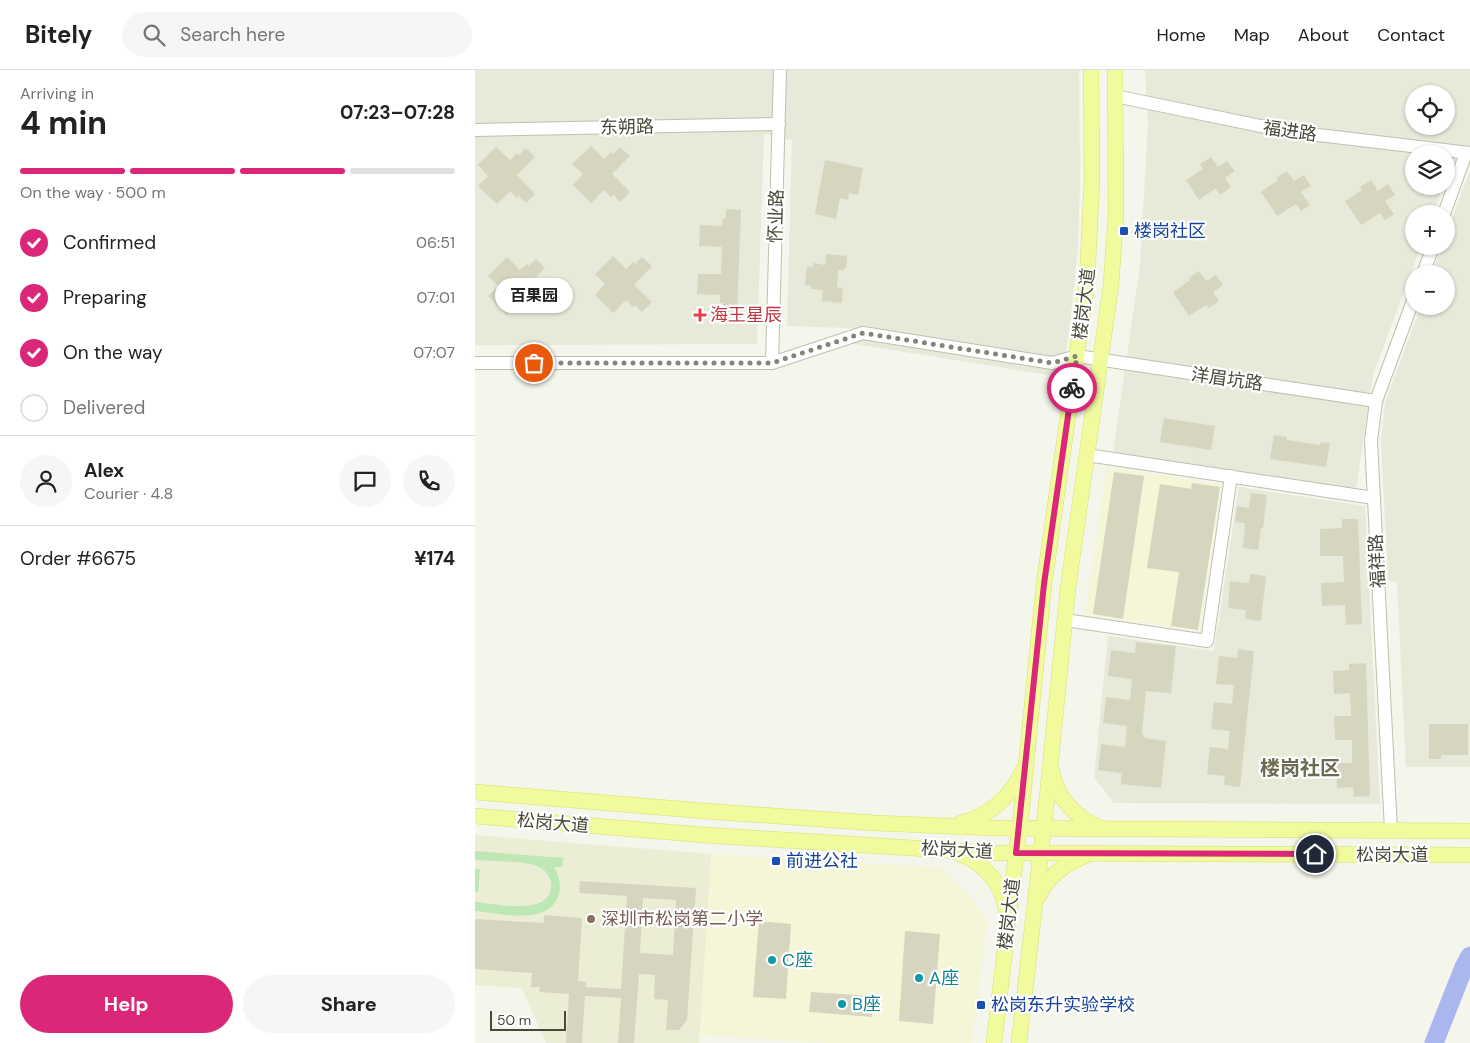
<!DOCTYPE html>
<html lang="en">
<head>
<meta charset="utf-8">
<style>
  :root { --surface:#fff; --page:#f6f6f6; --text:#222; --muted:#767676; --line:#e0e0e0; --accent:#db2777 }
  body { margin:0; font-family:"DM Sans","Noto Sans SC",sans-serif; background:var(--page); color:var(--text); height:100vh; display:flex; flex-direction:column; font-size:19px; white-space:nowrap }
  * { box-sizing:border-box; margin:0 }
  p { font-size:16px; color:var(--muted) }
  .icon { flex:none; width:28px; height:28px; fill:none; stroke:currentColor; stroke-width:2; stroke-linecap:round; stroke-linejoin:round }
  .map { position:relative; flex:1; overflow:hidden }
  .sheet { display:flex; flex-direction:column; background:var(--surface); width:475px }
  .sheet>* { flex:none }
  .controls { position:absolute; left:930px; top:15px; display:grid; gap:10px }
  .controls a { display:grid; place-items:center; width:50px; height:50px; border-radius:50%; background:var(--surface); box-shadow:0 1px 4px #0004; font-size:25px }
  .scale { position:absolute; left:15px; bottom:12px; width:76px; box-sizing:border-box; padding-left:5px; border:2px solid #494939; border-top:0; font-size:14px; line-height:18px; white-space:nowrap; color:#494939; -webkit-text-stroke:4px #fff; paint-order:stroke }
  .pin { position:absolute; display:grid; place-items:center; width:42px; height:42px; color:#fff; margin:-21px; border:2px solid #fff; border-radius:50%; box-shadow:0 1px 5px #0007 }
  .courier { position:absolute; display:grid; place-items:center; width:50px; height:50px; margin:-25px; border:4px solid #db2777; border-radius:50%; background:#fff; color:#222; box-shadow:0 1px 6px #0007 }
  .bubble { position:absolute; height:35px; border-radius:18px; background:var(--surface); box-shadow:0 1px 4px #0004; font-size:16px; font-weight:700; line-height:35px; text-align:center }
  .headline em { font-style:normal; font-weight:700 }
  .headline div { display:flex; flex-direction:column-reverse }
  .headline { display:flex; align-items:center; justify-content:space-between; height:85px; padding:0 20px }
  h1 { font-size:32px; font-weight:700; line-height:38px }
  .bar { display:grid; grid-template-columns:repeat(4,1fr); gap:8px 5px; align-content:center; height:60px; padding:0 20px }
  .bar i { height:6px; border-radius:4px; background:var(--line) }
  .bar .on { background:var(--accent) }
  .bar p { grid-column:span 4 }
  .line { display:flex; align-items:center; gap:12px; padding:0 20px; border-top:1px solid var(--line) }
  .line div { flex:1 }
  .round { display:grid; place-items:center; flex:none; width:52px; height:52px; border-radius:26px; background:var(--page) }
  ol { padding:0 20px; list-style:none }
  li { display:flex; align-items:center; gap:15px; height:55px }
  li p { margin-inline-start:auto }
  li .icon { padding:5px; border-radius:50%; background:var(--accent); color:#fff; stroke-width:4 }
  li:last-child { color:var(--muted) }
  li i { width:28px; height:28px; border:2px solid var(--line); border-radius:50% }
  .button { display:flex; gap:10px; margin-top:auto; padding:10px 20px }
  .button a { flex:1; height:58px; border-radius:30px; background:var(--accent); color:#fff; font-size:20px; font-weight:700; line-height:58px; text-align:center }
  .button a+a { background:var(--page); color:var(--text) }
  header { display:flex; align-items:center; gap:30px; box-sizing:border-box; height:70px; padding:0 25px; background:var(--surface); border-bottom:1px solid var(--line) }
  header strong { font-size:24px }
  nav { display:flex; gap:28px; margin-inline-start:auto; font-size:18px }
  .search { width:350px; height:45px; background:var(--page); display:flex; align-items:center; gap:12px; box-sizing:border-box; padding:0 18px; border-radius:28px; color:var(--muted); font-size:19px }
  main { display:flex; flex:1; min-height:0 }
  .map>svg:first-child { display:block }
  .residential { fill:#e7e9d9; fill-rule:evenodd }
  .commercial { fill:#f5f5d7 }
  .education { fill:#ebedd5 }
  .green { fill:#bde7b5 }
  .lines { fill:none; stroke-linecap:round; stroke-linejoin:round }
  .river { stroke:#aab7ef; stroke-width:19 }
  .building { fill:#d6d6c0; fill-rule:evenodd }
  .minor-casing { stroke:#bfc0ad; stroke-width:14 }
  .major-casing { stroke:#d6e16c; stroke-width:16 }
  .minor { stroke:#fff; stroke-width:12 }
  .major { stroke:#f1fb9d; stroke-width:15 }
  .done { stroke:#858577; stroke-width:5; stroke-dasharray:0 9 }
  .route { stroke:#db2777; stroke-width:6 }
  .transit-dot { fill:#1a4fb4; stroke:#fff; stroke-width:2 }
  .health-dot { fill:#e0444e; stroke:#fff; stroke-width:2 }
  .education-dot { fill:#8d6e63; stroke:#fff; stroke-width:2 }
  .culture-dot { fill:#0f9aa8; stroke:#fff; stroke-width:2 }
  .labels { text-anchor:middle; stroke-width:4.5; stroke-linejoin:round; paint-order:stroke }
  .street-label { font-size:18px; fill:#494939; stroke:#fff }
  .transit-label { font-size:18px; fill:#164399; stroke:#fff; text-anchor:start }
  .health-label { font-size:18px; fill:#be3a42; stroke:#fff; text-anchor:start }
  .education-label { font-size:18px; fill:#785e54; stroke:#fff; text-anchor:start }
  .culture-label { font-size:18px; fill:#0d838f; stroke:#fff; text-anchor:start }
  .quarter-label { font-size:20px; font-weight:bold; fill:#6b6b50; stroke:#fff }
</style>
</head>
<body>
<header>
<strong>Bitely</strong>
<div class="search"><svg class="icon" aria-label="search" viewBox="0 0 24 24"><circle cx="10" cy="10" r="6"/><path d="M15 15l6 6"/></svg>Search here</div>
<nav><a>Home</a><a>Map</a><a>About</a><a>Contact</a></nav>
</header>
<main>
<section class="sheet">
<div class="headline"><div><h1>4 min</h1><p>Arriving in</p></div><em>07:23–07:28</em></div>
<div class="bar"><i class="on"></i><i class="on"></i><i class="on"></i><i></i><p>On the way · 500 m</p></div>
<ol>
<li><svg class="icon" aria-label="check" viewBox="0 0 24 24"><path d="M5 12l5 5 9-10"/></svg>Confirmed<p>06:51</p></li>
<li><svg class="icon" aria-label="check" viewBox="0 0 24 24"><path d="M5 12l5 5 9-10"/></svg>Preparing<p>07:01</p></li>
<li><svg class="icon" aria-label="check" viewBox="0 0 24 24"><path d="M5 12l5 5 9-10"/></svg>On the way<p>07:07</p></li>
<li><i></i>Delivered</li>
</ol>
<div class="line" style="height:90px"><a class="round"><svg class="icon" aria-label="person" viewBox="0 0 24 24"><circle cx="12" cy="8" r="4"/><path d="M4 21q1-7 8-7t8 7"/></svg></a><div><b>Alex</b><p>Courier · 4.8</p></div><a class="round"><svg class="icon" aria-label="chat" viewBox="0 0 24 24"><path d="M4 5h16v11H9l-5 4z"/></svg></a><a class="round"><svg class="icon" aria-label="phone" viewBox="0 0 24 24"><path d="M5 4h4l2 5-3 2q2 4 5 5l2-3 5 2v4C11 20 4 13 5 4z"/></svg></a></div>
<div class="line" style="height:65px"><div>Order #6675</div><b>¥174</b></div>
<div class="button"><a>Help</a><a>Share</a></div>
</section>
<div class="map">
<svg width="995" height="973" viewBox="0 0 995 973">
  <rect width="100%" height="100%" fill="#f4f5eb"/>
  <g class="residential">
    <path d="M0 0H604L605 109 603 177 596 246 587 307 374 273 377 258 312 256 317 70 289 64 282 274 0 275Z"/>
    <path d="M670 0H995V93L971 90V84H939V116H964L967 120 958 144H939V176H946L898 305 881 419 638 383 665 196 673 54ZM939 24H971V56H939Z"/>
    <path d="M995 100V697H931L922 512 913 510 906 371 910 333 946 236H971V204H957L967 176H971V165Z"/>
    <path d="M764 417 890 436 905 734 639 733 619 707 633 566 739 581Z"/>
  </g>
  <g class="commercial">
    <path d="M632 397 746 414 724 561 610 544Z"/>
    <path d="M236 784 468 798 513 848 496 973H351L224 965Z"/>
  </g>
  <path class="education" d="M0 765 236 784 224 973H71L47 918 0 915Z"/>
  <g class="green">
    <path d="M0 781 88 788 87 797H79C84 806 87 816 83 827 71 856 25 843 0 841V832C19 833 79 848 76 813 75 806 70 799 62 796 49 791 15 791 0 790Z"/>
    <path d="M0 799H5L3 822H0Z"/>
  </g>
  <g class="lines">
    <path class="river" d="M959 973 989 897 995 886"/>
  </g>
  <g class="building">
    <path d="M116 76 129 89 136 82 138 84 145 77 155 86 137 104 155 122 145 132 139 125 136 127 129 120 116 133 98 115 108 104 97 94Z"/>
    <path d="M21 77 35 90 42 83 44 85 51 78 60 87 42 105 60 124 51 133 44 126 42 128 35 121 22 134 3 116 13 106 3 95Z"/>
    <path d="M736 87 743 97 752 91 760 101 750 108 756 117 745 125 741 118 724 130 711 110 728 99 725 94Z"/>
    <path d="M350 90 388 98 383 125 374 123 373 130 365 128 361 149 340 144Z"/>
    <path d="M812 101 819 111 829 105 836 116 826 122 835 135 826 141 821 134 802 146 786 122 803 110 801 108Z"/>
    <path d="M896 110 903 121 913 114 920 125 910 131 919 144 910 150 905 143 886 155 870 131 887 120 885 117Z"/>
    <path d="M251 139 266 140 262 243 248 242V233H245V225L222 224 223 204H246L247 177 224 176 225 155 247 156 248 149H251Z"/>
    <path d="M351 184 372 186 371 198H369V200H363L362 217 367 218V220H368L367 233 347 231 348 220 336 219V215H330L332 196 338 197V193L350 195Z"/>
    <path d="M138 186 151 199 158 192 160 194 167 187 177 196 159 215 177 232 167 242 160 235 158 237 151 230 138 243 120 225 130 214 120 204Z"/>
    <path d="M32 187 45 200 52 194 54 196 61 189 70 198 52 216 63 227 52 239 45 232 32 245 13 226 23 216 13 206Z"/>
    <path d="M724 201 731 211 741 205 748 215 738 222 744 231 734 238 731 235 714 246 698 222 715 210 714 208Z"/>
    <path d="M689 348 740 356 736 380 685 372Z"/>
    <path d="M799 365 812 367V370L845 375V372L855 373 851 397 795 389Z"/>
    <path d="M639 402 669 406 648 549 618 544Z"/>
    <path d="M717 413 745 417 723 560 696 556 704 502 672 498 685 414 716 419Z"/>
    <path d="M776 423 792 425 788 458H786L783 480 768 478 770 453 760 452 762 436 774 438Z"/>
    <path d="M867 449H883L887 554 871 555 870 535 847 536 846 513 869 512 868 486H845V459L867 458Z"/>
    <path d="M775 504 791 506 786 551 770 549 771 540 753 538 755 511 774 513Z"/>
    <path d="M661 572 701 576 696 623 671 621 667 663 670 668 691 671 686 718 646 714 647 703 623 700 626 674 650 677 651 666 652 656 628 653 631 627 655 630 657 609 633 606 636 580 660 583Z"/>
    <path d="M763 579 779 581 765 717 749 715 750 706 732 704 735 677 753 679 755 661 736 659 739 632 757 634 758 625 759 615 741 614 744 586 762 588Z"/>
    <path d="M891 593 895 726 879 727 878 717 862 718 861 693H877V670H860L859 646H876L875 623 859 624 858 601 874 600V594Z"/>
    <path d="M954 654H993V685H966V689H954Z"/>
    <path d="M105 811 221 818 212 950 204 960H191L193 930 179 929 180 905 164 904 159 973H143L146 928 110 926 107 973H91L94 924 64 922 65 917H56L57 903 0 899V849L69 853V845L107 848 103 911 111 912V917L146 919 152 826 104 823ZM168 828 201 830 198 885 165 883Z"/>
    <path d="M284 851 316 854 311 929 278 927Z"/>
    <path d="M430 861 465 864 458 954 424 951Z"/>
    <path d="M336 922 399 926 397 947 334 942Z"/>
  </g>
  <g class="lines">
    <defs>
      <g id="minor">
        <path d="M640 26 810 61 995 83"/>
        <path d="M0 60 304 54"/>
        <path d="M969 144 991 83"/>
        <path d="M948 204 958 176"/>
        <path d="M0 293H297L388 263 577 293 602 286 901 331"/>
        <path d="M297 293 305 0"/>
        <path d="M612 385 899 428"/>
        <path d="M590 550 732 571 756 406"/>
        <path d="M916 760 896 371 901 331 939 228"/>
      </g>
      <g id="major">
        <path d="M577 702C582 728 601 748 625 758"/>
        <path d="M0 722 230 741 400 753 519 758 995 761"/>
        <path d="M0 746 229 765 517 783 995 785"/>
        <path d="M486 753C514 746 536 727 548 700"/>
        <path d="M482 783C507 790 529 815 531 841"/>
        <path d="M563 827C573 806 589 794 610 786"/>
        <path d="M519 973 548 726 569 514 612 213 617 109 616 0"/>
        <path d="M544 973 572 728 593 518 636 215 641 144 640 0"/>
      </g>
    </defs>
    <use href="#minor" class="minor-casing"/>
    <use href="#major" class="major-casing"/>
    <use href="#minor" class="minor"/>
    <use href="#major" class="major"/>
  </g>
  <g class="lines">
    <path class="done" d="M59 293H297L388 263 577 293 602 286 597 318"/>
    <path class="route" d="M597 318 569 514 541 783 840 784"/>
  </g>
  <g class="transit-dot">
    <rect x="644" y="156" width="10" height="10" rx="2.5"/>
    <rect x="296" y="786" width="10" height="10" rx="2.5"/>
    <rect x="501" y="930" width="10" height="10" rx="2.5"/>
  </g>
  <path class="health-dot" d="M222.5 237.5h5v5h5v5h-5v5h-5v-5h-5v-5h5z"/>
  <circle class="education-dot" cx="116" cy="849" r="5"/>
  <g class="culture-dot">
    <circle cx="297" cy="890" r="5"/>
    <circle cx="444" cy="908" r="5"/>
    <circle cx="367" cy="934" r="5"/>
  </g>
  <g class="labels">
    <g class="street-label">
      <text transform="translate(152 57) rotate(-1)" y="6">东朔路</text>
      <text transform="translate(815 61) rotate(8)" y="6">福进路</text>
      <text transform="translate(301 146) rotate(-88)" y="6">怀业路</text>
      <text transform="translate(609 234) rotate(-83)" y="6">楼岗大道</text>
      <text transform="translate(752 309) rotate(8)" y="6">洋眉坑路</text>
      <text transform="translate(902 491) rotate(-93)" y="6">福祥路</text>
      <text transform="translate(78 753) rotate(5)" y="6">松岗大道</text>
      <text transform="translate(482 780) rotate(3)" y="6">松岗大道</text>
      <text x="917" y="791">松岗大道</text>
      <text transform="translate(534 844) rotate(-83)" y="6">楼岗大道</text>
    </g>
    <g class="transit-label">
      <text x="659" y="167">楼岗社区</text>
      <text x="311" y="797">前进公社</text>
      <text x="516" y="941">松岗东升实验学校</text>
    </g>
    <g class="health-label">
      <text x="235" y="251">海王星辰</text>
    </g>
    <g class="education-label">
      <text x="126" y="855">深圳市松岗第二小学</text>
    </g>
    <g class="culture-label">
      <text x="307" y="896">C座</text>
      <text x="454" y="914">A座</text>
      <text x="377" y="940">B座</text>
    </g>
    <g class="quarter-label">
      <text x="825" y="705">楼岗社区</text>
    </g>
  </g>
</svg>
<div class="controls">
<a><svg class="icon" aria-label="locate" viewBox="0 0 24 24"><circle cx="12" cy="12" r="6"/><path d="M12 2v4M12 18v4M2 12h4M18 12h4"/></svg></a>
<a><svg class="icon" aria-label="layers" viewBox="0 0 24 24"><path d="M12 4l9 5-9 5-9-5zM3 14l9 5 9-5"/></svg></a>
<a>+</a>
<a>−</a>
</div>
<div class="scale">50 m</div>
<div class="pin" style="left:59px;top:293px;background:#ea580c"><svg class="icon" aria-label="bag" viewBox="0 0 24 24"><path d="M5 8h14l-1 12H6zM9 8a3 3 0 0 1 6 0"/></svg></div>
<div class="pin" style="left:840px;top:784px;background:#1f2937"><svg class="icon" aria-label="home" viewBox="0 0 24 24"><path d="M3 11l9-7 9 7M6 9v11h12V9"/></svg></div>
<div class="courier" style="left:597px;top:318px"><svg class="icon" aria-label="bike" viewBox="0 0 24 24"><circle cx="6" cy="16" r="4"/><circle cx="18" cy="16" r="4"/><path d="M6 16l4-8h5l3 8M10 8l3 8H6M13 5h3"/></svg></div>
<div class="bubble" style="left:20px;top:208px;width:78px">百果园</div>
</div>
</main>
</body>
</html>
